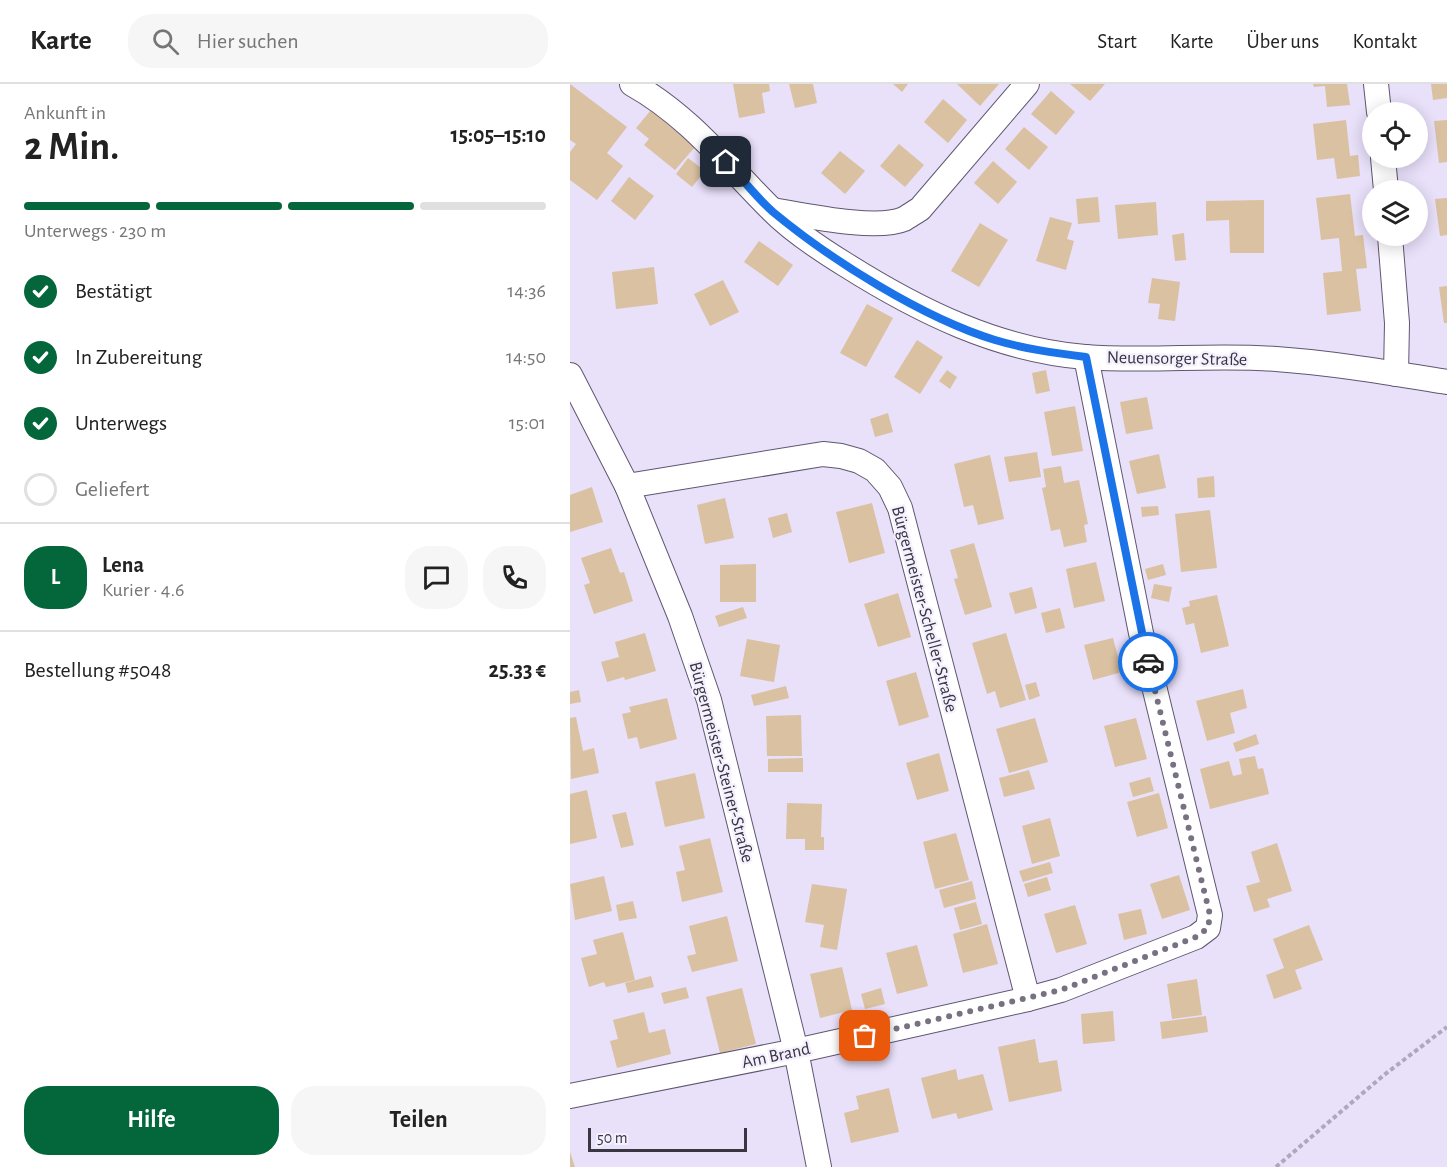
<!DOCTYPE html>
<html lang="de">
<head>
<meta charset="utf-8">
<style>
  :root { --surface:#fff; --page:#f6f6f6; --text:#222; --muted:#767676; --line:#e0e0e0; --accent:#03673b }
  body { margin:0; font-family:"Alegreya Sans",sans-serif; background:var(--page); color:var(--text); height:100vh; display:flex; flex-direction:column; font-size:22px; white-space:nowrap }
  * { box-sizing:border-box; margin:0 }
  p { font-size:20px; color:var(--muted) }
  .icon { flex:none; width:33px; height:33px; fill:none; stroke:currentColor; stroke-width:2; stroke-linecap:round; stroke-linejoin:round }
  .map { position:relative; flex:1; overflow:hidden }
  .sheet { display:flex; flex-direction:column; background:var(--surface); width:570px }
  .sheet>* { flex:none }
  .controls { position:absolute; left:792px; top:18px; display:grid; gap:12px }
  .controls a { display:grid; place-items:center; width:66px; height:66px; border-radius:50%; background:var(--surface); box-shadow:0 3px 15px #0003; font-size:30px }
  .scale { position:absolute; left:18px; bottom:15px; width:159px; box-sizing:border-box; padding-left:6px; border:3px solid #3a3542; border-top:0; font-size:16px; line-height:21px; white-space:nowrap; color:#3a3542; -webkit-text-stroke:4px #f4f0fd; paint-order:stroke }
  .pin { position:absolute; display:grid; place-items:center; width:51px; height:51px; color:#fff; margin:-26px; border-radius:12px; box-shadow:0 3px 9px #0006 }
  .courier { position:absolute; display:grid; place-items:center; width:60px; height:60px; margin:-30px; border:4px solid #1a73e8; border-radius:50%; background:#fff; color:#222; box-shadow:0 2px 8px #0007 }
  .headline em { font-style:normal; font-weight:600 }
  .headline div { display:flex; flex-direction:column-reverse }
  .headline { display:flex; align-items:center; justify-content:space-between; height:102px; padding:0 24px }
  h1 { font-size:39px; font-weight:600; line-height:45px }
  .bar { display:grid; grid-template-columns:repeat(4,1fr); gap:9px 6px; align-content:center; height:72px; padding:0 24px }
  .bar i { height:8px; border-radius:4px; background:var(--line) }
  .bar .selected { background:var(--accent) }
  .bar p { grid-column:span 4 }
  .line { display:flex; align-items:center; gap:15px; padding:0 24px; border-top:2px solid var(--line) }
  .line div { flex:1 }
  .round { display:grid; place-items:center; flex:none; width:63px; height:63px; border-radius:24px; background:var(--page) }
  ol { padding:0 24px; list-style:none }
  li { display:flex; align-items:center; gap:18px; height:66px }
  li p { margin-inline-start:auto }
  li .icon { padding:6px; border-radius:50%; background:var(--accent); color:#fff; stroke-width:4 }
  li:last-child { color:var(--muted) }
  li i { width:33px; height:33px; border:3px solid var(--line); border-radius:50% }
  .primary-button { display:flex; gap:12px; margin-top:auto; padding:12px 24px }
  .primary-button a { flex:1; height:69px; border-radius:24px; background:var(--accent); color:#fff; font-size:24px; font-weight:600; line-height:69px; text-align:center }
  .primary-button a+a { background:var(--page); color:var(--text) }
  header { display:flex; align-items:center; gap:36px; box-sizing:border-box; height:84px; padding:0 30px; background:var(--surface); border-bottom:2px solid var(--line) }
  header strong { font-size:28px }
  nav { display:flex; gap:33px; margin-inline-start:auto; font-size:21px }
  .search { width:420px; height:54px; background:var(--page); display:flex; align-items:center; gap:15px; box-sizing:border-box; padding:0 21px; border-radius:24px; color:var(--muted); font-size:22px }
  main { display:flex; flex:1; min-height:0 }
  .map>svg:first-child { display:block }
  .building { fill:#dac1a1 }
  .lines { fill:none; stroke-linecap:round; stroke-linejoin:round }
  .minor-casing { stroke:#605671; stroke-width:26 }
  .path { stroke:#afa7bd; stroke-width:4; stroke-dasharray:4.5 3; stroke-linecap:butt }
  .minor { stroke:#fff; stroke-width:24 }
  .done { stroke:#777182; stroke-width:6; stroke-dasharray:0 10.8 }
  .route { stroke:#1a73e8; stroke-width:8 }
  .labels { text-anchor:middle; stroke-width:4.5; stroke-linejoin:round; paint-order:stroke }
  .street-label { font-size:18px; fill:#3a3542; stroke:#f4f0fd }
</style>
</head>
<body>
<header>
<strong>Karte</strong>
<div class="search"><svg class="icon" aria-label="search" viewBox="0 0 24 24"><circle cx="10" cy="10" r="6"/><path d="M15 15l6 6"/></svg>Hier suchen</div>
<nav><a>Start</a><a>Karte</a><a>Über uns</a><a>Kontakt</a></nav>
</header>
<main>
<section class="sheet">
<div class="headline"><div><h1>2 Min.</h1><p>Ankunft in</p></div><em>15:05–15:10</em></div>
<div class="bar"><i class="selected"></i><i class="selected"></i><i class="selected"></i><i></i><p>Unterwegs · 230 m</p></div>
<ol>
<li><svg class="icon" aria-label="check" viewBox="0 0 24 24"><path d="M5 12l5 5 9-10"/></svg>Bestätigt<p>14:36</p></li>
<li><svg class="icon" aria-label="check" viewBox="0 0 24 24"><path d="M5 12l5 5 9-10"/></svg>In Zubereitung<p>14:50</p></li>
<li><svg class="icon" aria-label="check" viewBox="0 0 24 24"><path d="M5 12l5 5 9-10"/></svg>Unterwegs<p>15:01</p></li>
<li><i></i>Geliefert</li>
</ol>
<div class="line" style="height:108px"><b class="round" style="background:var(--accent);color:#fff">L</b><div><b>Lena</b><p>Kurier · 4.6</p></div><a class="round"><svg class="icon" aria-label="chat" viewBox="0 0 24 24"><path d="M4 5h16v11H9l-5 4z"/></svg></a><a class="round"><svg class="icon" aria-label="phone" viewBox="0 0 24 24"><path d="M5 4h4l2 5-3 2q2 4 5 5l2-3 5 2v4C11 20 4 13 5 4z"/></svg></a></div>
<div class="line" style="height:78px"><div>Bestellung #5048</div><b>25.33 €</b></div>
<div class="primary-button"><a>Hilfe</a><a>Teilen</a></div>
</section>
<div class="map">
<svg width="877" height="1083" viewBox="0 0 877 1083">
  <rect width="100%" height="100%" fill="#e9e0fa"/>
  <g class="building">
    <path d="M0 0 57 43 37 69 53 82 27 116 0 96V68L6 60 0 56Z"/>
    <path d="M163 0H199L200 7 192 9 195 29 169 34Z"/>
    <path d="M219 0H243L247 19 225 24Z"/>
    <path d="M323 0H338L332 8Z"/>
    <path d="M387 0H429L410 22Z"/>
    <path d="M500 0H535L520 17Z"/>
    <path d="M743 0H777L780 21 757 23 755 2 744 3Z"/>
    <path d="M861 0H877V14L863 16Z"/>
    <path d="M481 7 505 28 486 51 461 30Z"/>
    <path d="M373 15 397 36 378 59 354 38Z"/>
    <path d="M81 26 125 63 105 86 74 61 79 55 66 44Z"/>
    <path d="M776 36 780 72 788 71 790 92 767 95 764 74 747 76 743 40Z"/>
    <path d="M877 36V78L869 79 864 37Z"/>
    <path d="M454 43 478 63 459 86 435 65Z"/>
    <path d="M329 60 354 81 335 103 310 82Z"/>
    <path d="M270 67 295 87 275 110 251 89Z"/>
    <path d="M118 74 135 87 122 103 106 90Z"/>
    <path d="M423 77 447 98 428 120 404 99Z"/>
    <path d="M59 93 84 112 65 136 41 117Z"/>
    <path d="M780 110 785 152 793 151 797 184 786 185 791 227 757 231 753 189 772 187 769 154 751 156 746 114Z"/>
    <path d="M528 113 530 138 508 140 506 115Z"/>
    <path d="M877 114V151L870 152 865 115Z"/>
    <path d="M694 116V169H660L659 136 636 137V117Z"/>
    <path d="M586 118 588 151 548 155 545 121Z"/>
    <path d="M480 133 502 139 497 155 504 157 496 186 466 177Z"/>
    <path d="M410 139 438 156 409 203 381 187Z"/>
    <path d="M614 149 616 176 605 177 602 151Z"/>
    <path d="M189 157 223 181 208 202 174 178Z"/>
    <path d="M84 183 88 220 46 225 42 188Z"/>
    <path d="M582 194 610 198 605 237 588 235 590 220 578 219Z"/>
    <path d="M153 196 169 228 140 242 124 210Z"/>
    <path d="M877 202V239H874L869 203Z"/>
    <path d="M297 220 323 234 296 283 270 269Z"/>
    <path d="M347 256 373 273 350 310 324 293Z"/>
    <path d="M377 286 387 293 380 305 369 297Z"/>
    <path d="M476 286 480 307 466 310 462 289Z"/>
    <path d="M577 313 583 345 556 350 550 318Z"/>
    <path d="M505 322 513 367 482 372 474 328Z"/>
    <path d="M318 329 323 348 305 353 300 335Z"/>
    <path d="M467 368 471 393 439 398 434 373Z"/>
    <path d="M589 370 596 404 567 410 559 377Z"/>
    <path d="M420 371 434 435 408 441 403 421 394 423 384 380Z"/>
    <path d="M491 382 494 399 509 396 518 440 514 441 517 458 494 463 490 445 481 447 472 404 476 403 473 385Z"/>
    <path d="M644 392 645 413 628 414 627 394Z"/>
    <path d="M22 403 33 438 0 448V411Z"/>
    <path d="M155 414 164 454 135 460 127 421Z"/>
    <path d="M302 419 315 469 279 479 266 428Z"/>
    <path d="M588 422 589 431 572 433 571 423Z"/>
    <path d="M640 426 647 484 611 488 605 430Z"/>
    <path d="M217 429 222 448 203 454 198 434Z"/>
    <path d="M404 459 422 523 395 531 384 495 388 494 380 466Z"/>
    <path d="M41 464 50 489 54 488 63 517 24 530 14 501 20 499 11 474Z"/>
    <path d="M526 478 535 517 504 524 496 485Z"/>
    <path d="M186 480V518H150V481Z"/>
    <path d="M593 480 596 491 578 496 575 485Z"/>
    <path d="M584 500 602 503 599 518 581 514Z"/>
    <path d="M462 503 467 524 445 530 439 509Z"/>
    <path d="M328 509 341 553 308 563 294 520Z"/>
    <path d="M647 511 659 562 631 569 624 539 616 541 612 524 620 522 619 517Z"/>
    <path d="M173 523 177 534 149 543 145 532Z"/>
    <path d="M490 524 495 544 476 549 471 529Z"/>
    <path d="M75 549 86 587 55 596 54 593 37 598 31 578 49 573 45 558Z"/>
    <path d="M436 549 456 616 430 624 425 607 417 610 402 559Z"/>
    <path d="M543 554 552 588 523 596 514 561Z"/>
    <path d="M177 555 210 561 204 598 170 592Z"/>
    <path d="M346 588 359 633 329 642 316 597Z"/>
    <path d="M466 598 470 612 459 616 455 601Z"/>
    <path d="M216 602 219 614 184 622 181 611Z"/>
    <path d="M673 605 677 624 660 629 665 649 637 657 626 617Z"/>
    <path d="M9 606 11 618 0 620V608Z"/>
    <path d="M97 614 107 655 70 665 67 653 58 655 52 630 61 628 59 623Z"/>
    <path d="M231 631 232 672H197L196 632Z"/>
    <path d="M6 633 13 667 24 664 29 689 1 695 0 634Z"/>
    <path d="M465 634 478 678 439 689 426 645Z"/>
    <path d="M566 634 577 675 545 683 534 642Z"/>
    <path d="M686 650 689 660 666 668 663 659Z"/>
    <path d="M369 669 379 707 347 716 336 679Z"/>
    <path d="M685 672 688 685 693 684 699 710 640 725 630 685 659 677 663 692 672 690 669 675Z"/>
    <path d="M233 674V688H198V675Z"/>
    <path d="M459 686 465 705 434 713 429 694Z"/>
    <path d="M125 689 135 734 95 743 85 698Z"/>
    <path d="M580 693 584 707 563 713 559 699Z"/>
    <path d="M17 706 27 754 0 760V710Z"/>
    <path d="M589 709 598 744 567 753 557 718Z"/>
    <path d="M217 719 252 720 251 753H254V766H235V755H216Z"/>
    <path d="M56 728 64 761 51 764 42 731Z"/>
    <path d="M480 734 490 772 462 780 452 742Z"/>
    <path d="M386 749 399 796 365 805 353 758Z"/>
    <path d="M140 754 153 808 112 818 106 788 115 786 109 762Z"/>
    <path d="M707 759 722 807 697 815 700 823 684 828 676 802 690 798 681 768Z"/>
    <path d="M480 778 483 789 453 798 449 787Z"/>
    <path d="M609 791 620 826 592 835 580 800Z"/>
    <path d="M34 792 42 827 5 836 0 800Z"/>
    <path d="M477 793 481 806 458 813 454 800Z"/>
    <path d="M402 797 406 815 374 824 369 806Z"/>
    <path d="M242 800 277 805 267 866 250 863 254 841 235 838Z"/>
    <path d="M63 817 67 834 49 837 46 821Z"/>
    <path d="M406 818 412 840 390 846 384 824Z"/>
    <path d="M505 821 517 860 486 869 474 830Z"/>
    <path d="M571 825 577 850 554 856 548 830Z"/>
    <path d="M157 832 168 877 122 888 117 872 126 870 119 842Z"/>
    <path d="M417 840 428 880 393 889 383 850Z"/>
    <path d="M739 841 753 876 725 886 732 905 704 915 696 891 714 884 703 855Z"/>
    <path d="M53 848 65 896 36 903 34 898 19 903 11 874 27 870 23 856Z"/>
    <path d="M347 861 358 902 327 910 316 869Z"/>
    <path d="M272 883 282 926 250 934 240 890Z"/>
    <path d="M81 892 84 903 58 909 55 899Z"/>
    <path d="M627 895 632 931 602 935 597 900Z"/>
    <path d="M116 903 119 914 94 920 91 909Z"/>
    <path d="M172 904 186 960 150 969 136 913Z"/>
    <path d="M311 904 315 920 295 925 291 910Z"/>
    <path d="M543 927 545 957 513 960 511 930Z"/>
    <path d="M74 928 79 949 95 945 101 970 47 984 40 957 48 955 43 936Z"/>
    <path d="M636 932 638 948 592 955 590 938Z"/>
    <path d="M465 955 469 979 487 976 492 1007 439 1018 428 963Z"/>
    <path d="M386 985 388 996 413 990 423 1026 388 1035 386 1029 362 1035 351 994Z"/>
    <path d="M319 1004 329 1048 281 1059 274 1029 289 1025 286 1012Z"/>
    <path d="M0 1068 5 1083H0Z"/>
  </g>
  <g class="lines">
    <defs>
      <g id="minor">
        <path d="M62 0C118 31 156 80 200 124 221 146 250 165 276 181 349 227 428 266 515 273 579 278 643 270 706 275 763 279 821 289 877 298"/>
        <path d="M806 0 809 28"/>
        <path d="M813 74 816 106"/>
        <path d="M203 126C234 131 306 147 334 135 339 132 345 128 350 125L457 0"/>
        <path d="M820 152 827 239 826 290"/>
        <path d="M0 291 57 402 110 532 139 616 226 967 249 1083"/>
        <path d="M57 402 253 370 271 372 289 377 305 386 320 403 330 424 458 915"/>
        <path d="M0 1012 226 967 458 915 491 906 626 853 638 844 640 831 571 549 516 273"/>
      </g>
    </defs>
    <use href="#minor" class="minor-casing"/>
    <path class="path" d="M706 1083 814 991 877 943"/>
    <use href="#minor" class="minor"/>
  </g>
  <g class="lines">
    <path class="done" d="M295 952 491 906 626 853 638 844 640 831 578 578"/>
    <path class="route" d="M156 78C172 94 186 113 203 128 261 176 353 234 425 256 455 265 485 269 516 273L578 578"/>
  </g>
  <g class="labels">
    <g class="street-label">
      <text transform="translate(607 274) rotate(1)" y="6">Neuensorger Straße</text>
      <text transform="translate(355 525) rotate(75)" y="6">Bürgermeister-Scheller-Straße</text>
      <text transform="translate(152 678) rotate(75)" y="6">Bürgermeister-Steiner-Straße</text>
      <text transform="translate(206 971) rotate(-12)" y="6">Am Brand</text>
    </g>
  </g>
</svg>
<div class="controls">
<a><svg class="icon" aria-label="locate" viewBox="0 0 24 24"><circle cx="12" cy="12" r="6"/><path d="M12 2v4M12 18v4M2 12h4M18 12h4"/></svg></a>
<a><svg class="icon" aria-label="layers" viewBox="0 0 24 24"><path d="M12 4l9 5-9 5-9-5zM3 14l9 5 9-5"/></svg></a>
</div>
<div class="scale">50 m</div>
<div class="pin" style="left:295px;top:952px;background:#ea580c"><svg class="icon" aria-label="bag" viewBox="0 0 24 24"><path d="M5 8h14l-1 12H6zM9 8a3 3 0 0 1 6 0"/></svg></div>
<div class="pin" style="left:156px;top:78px;background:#1f2937"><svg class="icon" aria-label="home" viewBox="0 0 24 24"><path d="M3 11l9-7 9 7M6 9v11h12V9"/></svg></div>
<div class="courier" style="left:578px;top:578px"><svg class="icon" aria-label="car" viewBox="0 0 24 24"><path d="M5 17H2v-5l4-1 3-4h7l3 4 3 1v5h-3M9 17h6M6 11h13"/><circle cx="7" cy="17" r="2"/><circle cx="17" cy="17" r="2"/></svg></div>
</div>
</main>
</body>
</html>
